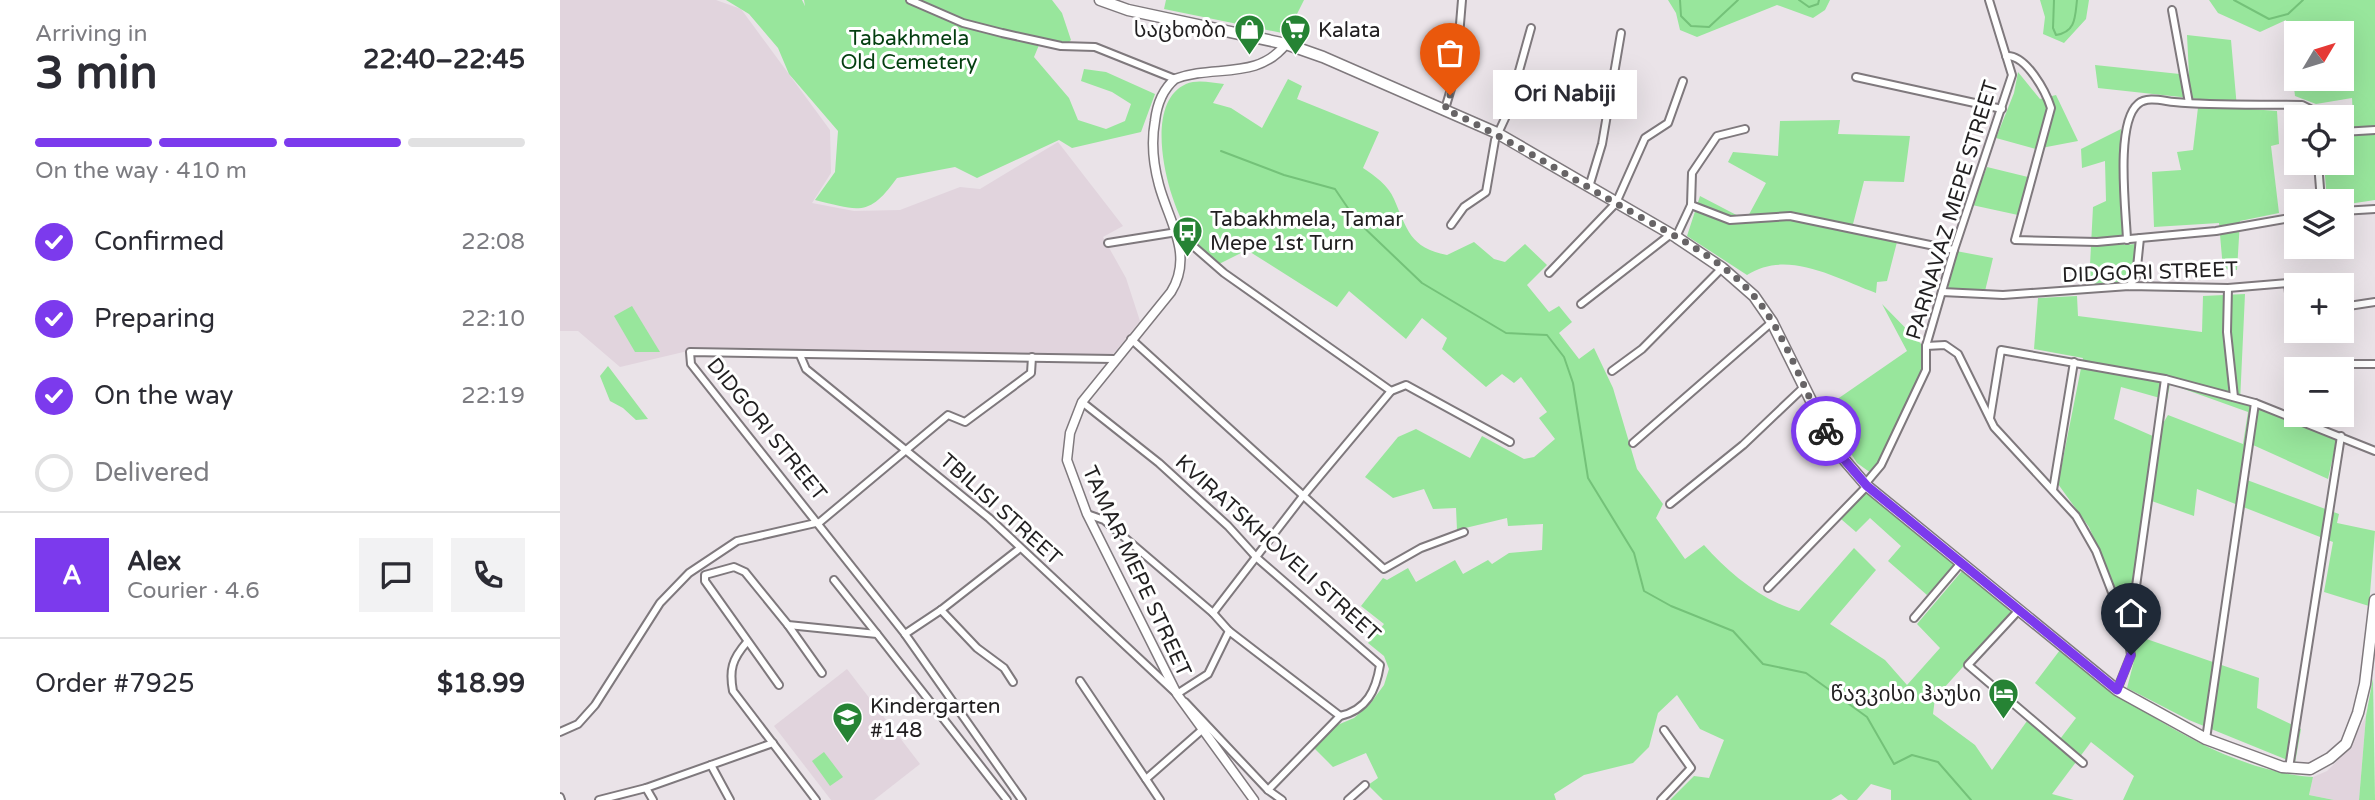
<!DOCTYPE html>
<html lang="en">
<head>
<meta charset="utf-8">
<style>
  :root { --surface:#fff; --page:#f2f2f3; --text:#2b2b33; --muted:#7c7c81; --line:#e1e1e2; --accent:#7c3aed }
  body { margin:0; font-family:"Varela Round","Noto Sans Georgian",sans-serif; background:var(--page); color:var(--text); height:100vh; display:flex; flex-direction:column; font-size:26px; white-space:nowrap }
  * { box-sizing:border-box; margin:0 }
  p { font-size:23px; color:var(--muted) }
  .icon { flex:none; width:38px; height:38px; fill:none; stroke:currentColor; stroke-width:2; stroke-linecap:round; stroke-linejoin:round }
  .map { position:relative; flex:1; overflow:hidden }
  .side { display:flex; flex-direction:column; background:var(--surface); width:560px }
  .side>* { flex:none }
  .needle { width:46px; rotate:52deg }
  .buttons { position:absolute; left:1724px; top:21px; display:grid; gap:14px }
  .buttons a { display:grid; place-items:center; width:70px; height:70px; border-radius:0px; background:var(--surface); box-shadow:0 7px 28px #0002; font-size:35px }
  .pin { position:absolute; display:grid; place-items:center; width:60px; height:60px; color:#fff; margin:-72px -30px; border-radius:50% 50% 50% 0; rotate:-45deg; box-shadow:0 0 7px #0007 }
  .pin .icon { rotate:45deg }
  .courier { position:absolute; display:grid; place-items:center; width:70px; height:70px; margin:-35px; border:5px solid #7c3aed; border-radius:50%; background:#fff; color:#222; box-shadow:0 2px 9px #0007 }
  .bubble { position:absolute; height:49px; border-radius:0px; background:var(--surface); box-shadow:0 7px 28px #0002; font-size:23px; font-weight:800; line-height:49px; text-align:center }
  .head em { font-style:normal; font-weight:800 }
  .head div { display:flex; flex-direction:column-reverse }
  .head { display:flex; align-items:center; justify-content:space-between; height:119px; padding:0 35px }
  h1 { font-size:46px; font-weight:800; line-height:52px }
  .bar { display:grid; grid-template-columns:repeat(4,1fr); gap:10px 7px; align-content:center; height:84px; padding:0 35px }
  .bar i { height:9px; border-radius:5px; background:var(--line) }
  .bar .selected { background:var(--accent) }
  .bar p { grid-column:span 4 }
  .line { display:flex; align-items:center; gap:18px; padding:0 35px; border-top:2px solid var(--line) }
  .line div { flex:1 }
  .round { display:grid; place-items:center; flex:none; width:74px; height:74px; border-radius:0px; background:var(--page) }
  ol { padding:0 35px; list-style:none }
  li { display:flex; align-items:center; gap:21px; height:77px }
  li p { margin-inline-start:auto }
  li .icon { padding:7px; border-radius:50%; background:var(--accent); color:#fff; stroke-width:4 }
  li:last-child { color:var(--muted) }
  li i { width:38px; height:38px; border:4px solid var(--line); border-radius:50% }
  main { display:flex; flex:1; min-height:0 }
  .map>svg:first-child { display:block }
  .built { fill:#e1d4dd }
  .green { fill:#98e69c; fill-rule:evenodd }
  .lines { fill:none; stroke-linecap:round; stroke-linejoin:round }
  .stream { stroke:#74c279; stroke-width:2 }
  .minor-casing { stroke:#7f797d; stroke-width:10 }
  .tertiary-casing { stroke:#7f797d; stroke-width:11 }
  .secondary-casing { stroke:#7f797d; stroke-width:13 }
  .minor { stroke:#fff; stroke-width:6 }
  .tertiary { stroke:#fff; stroke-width:8 }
  .secondary { stroke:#fff; stroke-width:10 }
  .done { stroke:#676466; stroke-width:7; stroke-dasharray:0 12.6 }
  .route { stroke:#7c3aed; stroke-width:9 }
  .labels { text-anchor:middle; stroke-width:6; stroke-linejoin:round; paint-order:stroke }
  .poi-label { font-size:21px; fill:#211f20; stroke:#fff; text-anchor:start }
  .park-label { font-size:21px; fill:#033e0f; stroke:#fff }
  .street-label { font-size:21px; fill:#211f20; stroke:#fff }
</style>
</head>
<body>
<main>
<section class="side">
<div class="head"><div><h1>3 min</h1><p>Arriving in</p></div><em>22:40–22:45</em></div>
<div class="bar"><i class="selected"></i><i class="selected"></i><i class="selected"></i><i></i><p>On the way · 410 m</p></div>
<ol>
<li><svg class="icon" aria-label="check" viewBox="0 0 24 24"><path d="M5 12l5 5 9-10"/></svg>Confirmed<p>22:08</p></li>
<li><svg class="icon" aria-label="check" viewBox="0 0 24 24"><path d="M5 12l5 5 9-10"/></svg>Preparing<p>22:10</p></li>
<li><svg class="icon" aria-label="check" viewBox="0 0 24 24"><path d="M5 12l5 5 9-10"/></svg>On the way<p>22:19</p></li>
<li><i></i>Delivered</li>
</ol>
<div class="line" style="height:126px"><b class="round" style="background:var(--accent);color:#fff">A</b><div><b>Alex</b><p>Courier · 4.6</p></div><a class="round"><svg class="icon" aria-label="chat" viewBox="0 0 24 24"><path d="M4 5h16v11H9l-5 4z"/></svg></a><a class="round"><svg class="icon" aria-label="phone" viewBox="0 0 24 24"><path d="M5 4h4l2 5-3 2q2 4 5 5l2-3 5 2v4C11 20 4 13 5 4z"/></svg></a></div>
<div class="line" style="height:91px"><div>Order #7925</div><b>$18.99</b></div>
</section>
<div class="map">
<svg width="1815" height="800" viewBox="0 0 1815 800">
  <rect width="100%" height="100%" fill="#eae3e8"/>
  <g class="built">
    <path d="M0 0H156L181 9 270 130 271 173 252 203 294 211 340 210 400 187 420 189 498 142 563 226 543 237 566 278 580 321 550 358 132 350 60 367 18 331H0Z"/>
    <path d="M287 669 360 764 314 800H271L214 726Z"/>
    <path d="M1806 716 1799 800H1774L1749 795 1753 777 1767 771 1787 751Z"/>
  </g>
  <g class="green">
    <path d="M166 0H242L245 6 244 0H492L502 13 511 40 502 49 479 45 474 57 509 98 518 120 546 129 565 121 571 104 552 92 521 81 524 69 546 72 595 94 581 132 512 148 499 140 417 178 395 167 337 178C309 217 300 211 255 200L275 172 278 131 229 74 218 48 189 14Z"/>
    <path d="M606 0H744L727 34 604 9Z"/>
    <path d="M1108 0H1270L1265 10 1253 18 1217 5 1137 37 1120 30 1116 13Z"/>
    <path d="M1480 0H1529L1526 19 1504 43 1483 34 1485 17Z"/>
    <path d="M1649 0H1815V200L1782 205V201H1767L1764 163H1782V137L1794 135 1792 98 1756 104 1735 96 1726 20 1700 32 1658 13ZM1736 33H1782V79H1736Z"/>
    <path d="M1627 35 1671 40 1677 108 1717 111 1719 144 1711 146 1719 213 1680 221 1677 270 1663 269 1659 223 1594 227 1592 172 1621 170 1617 152 1633 150 1639 99 1538 88 1535 65 1629 75Z"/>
    <path d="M1458 72 1480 99 1496 95 1518 141 1476 149 1436 138 1454 93Z"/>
    <path d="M728 79 742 86 737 99 819 132 803 168C815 176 828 185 834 199 847 229 850 248 887 255L914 242 934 259 945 262 965 244 987 265 967 285 989 312 999 306 1012 322 999 333 1019 359 1034 348 1053 388 1077 469 1103 504 1096 518 1125 559 1144 545C1169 573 1202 601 1239 611L1294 548 1316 570 1270 624 1325 660 1347 685 1380 648 1357 624 1402 571 1453 611 1375 698 1373 714 1415 745 1432 770 1467 721 1497 743 1516 718 1475 683 1500 650C1568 704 1663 771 1753 777L1749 795 1774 800H1563L1574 776 1531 742 1492 794 1514 800H1331V790L1311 784 1297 800H1288L1281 794 1271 800H1110L1134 776 1149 778 1164 740 1140 729 1117 695 1098 713 1089 747 1073 763 1024 775 994 794 996 800H823L808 785 818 778 806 753 773 767 754 748 775 726 794 718 810 704 824 685 829 669 824 656 808 643 824 624 801 606 823 578 827 580 848 568 856 582 895 560 903 574 928 560 932 564 949 553 982 550 983 524 948 526 947 518 897 530 896 508 873 509 864 489 833 498 805 477 838 437 856 429 910 458 922 436 964 459 974 457 995 439 979 418 987 412 961 377 954 383 942 374 926 387 882 349 887 338 862 318 846 339 789 291 777 307 687 250 659 264C648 254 637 245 629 233 608 202 581 104 626 84 638 79 652 83 664 84L653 103 671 108 702 128Z"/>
    <path d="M1280 120 1278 134 1350 136 1344 182 1304 181 1291 232 1337 242 1327 281 1317 282 1316 293C1275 278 1227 249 1187 275L1127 236 1140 196 1186 220 1206 183 1168 162 1173 152 1218 156 1220 121Z"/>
    <path d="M1561 129 1559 165 1564 245 1575 244 1573 275 1566 282 1529 284 1533 207 1546 201 1545 161 1522 168 1521 149Z"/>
    <path d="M1427 167 1468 177 1458 215 1412 205Z"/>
    <path d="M1396 251 1433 258 1425 291 1388 289Z"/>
    <path d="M1685 294 1680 402 1777 438 1768 479 1693 445 1687 480 1779 514 1777 523 1815 531 1809 606 1764 592 1773 542 1637 489 1634 516 1586 499 1568 618 1529 527 1498 484 1523 358 1474 349 1478 298 1517 296 1518 316 1642 332 1643 296ZM1610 384 1688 412 1683 444 1608 415 1595 437 1554 419 1561 387 1607 400Z"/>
    <path d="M1322 304 1364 347 1363 370 1320 464 1311 473 1297 463 1263 409 1347 351Z"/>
    <path d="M72 306 100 352H75L54 316Z"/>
    <path d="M48 366 88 419 76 420 63 408 50 401 40 376Z"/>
    <path d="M1307 490 1395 565 1367 595 1328 561 1341 546 1310 518 1296 532 1281 519Z"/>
    <path d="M1575 635 1699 678 1697 708 1741 729 1735 763 1629 720 1567 688 1574 661Z"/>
    <path d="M1813 678 1815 800H1799L1806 716Z"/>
    <path d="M264 752 283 777 270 786 252 761Z"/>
  </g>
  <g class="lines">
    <g class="stream">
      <path d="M1120 0 1121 16 1131 26 1149 27 1178 0"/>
      <path d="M1239 0 1249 7 1258 4 1259 0"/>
      <path d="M1494 0 1493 28 1496 35C1516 32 1515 17 1517 0"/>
      <path d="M1674 0 1709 19 1728 14 1743 0"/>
      <path d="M661 151 724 175 775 189 796 220 862 283 946 333 987 335 1004 357 1013 383 1028 478 1074 553 1084 591 1111 606 1173 631 1203 664 1246 673 1307 717 1334 764 1352 755 1378 762 1411 800"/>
    </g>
    <defs>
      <g id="minor">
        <path d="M350 0 403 23 442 33 501 46 535 47 615 79"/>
        <path d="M1612 10 1629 103"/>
        <path d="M1446 56C1466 54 1486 92 1491 108L1455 240 1537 242 1656 231 1736 217"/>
        <path d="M1296 77 1442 109"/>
        <path d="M885 109 896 72 902 0"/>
        <path d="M1782 132 1815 130"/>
        <path d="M1758 163 1761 201"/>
        <path d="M1029 187 1042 144 1061 33"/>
        <path d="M1131 205 1170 220 1230 216 1394 250"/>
        <path d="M1782 211 1815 209"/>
        <path d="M891 225 904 207 926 192 935 140 947 114 971 28"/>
        <path d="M1116 237 1131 205 1132 173 1157 136 1185 129"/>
        <path d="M1567 240C1566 211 1555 123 1578 104 1587 96 1603 101 1614 102 1656 106 1700 104 1742 105L1750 109 1755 117"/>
        <path d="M548 243 617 232 664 273 831 391"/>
        <path d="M989 273 1056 203 1085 138 1108 123 1123 81"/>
        <path d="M1569 286 1576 277 1580 238"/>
        <path d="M1668 288 1667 332 1674 397"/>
        <path d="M1382 292 1443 295 1569 286 1668 288 1728 283 1730 303 1736 310"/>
        <path d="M1021 304 1111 234"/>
        <path d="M1782 307 1815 302"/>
        <path d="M571 339 824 569 861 548 904 532"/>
        <path d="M1366 346 1385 345 1398 354 1434 427 1516 516 1536 551 1567 631"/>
        <path d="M240 355 246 369 429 518 615 692"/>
        <path d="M1783 364H1815"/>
        <path d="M1052 371 1082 349 1162 268"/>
        <path d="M522 402 599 463 668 526 697 558 820 665C816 690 807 710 780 716L708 790"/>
        <path d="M1430 418 1441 350 1605 379 1695 403 1815 451"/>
        <path d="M1073 443 1212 322"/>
        <path d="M1305 484 1321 465 1366 370V346L1394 250 1452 75 1429 0"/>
        <path d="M1493 490 1514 362"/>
        <path d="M1110 504 1183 445 1243 388"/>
        <path d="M527 514 544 520 653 613 743 496 831 391 846 385 950 442"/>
        <path d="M274 580 317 634"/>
        <path d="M1208 588 1307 486"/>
        <path d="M381 610 417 648 444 668 453 682"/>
        <path d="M1458 611 1408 665 1523 763"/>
        <path d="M653 613 669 631 780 716"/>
        <path d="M1354 618 1400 564"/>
        <path d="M228 625 262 673"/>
        <path d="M345 634 381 610 459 549"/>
        <path d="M187 642C172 659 169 670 173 691L256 800"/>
        <path d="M520 681 600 800"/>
        <path d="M219 685 145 581V575L174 567 185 572 228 625 317 634 447 800"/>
        <path d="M1557 690 1571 655 1567 631 1572 615 1605 379"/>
        <path d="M617 694 648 674 669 631"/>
        <path d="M625 702 708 790 722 800"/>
        <path d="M0 732 18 724 35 705 100 603 129 573 177 541 260 522 388 415 405 422 471 373 472 357"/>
        <path d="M1646 739 1695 403"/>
        <path d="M151 765 170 800"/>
        <path d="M1729 768 1781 436"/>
        <path d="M586 779 643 729"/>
        <path d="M86 788 93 800"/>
        <path d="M0 797 1 800"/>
        <path d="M39 800 86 788 213 743"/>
        <path d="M462 800 345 634 131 364 130 352 554 359"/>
        <path d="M788 800 805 785"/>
        <path d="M1101 800 1131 768 1104 730"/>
      </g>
      <path id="tertiary" d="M694 800 617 694 527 514 507 460 510 433 522 402 611 292C634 255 609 222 599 185 593 163 591 143 595 121 597 104 602 90 615 79 654 64 697 81 726 44"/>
      <path id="secondary" d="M540 0 568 10 726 44 763 57 937 133 1116 237 1162 268 1194 296 1212 322 1275 449 1307 486 1557 690 1646 739 1722 767 1750 769 1770 758 1786 744 1798 713 1805 684 1815 600"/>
    </defs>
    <use href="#minor" class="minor-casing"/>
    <use href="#tertiary" class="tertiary-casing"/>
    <use href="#secondary" class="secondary-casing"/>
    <use href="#minor" class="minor"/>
    <use href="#tertiary" class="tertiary"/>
    <use href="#secondary" class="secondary"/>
  </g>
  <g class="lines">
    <path class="done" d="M890 95 885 109C945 137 1000 171 1057 204 1103 230 1158 255 1193 295 1223 328 1244 391 1266 431"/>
    <path class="route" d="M1266 431 1275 449 1307 486 1557 690 1571 655"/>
  </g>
  <defs>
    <symbol id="shop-pin" viewBox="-11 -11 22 30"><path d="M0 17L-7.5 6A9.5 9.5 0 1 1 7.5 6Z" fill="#268334" stroke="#fff"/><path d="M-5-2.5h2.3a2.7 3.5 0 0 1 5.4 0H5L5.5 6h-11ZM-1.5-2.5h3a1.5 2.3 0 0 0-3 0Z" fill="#fff"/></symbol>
    <symbol id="supermarket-pin" viewBox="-11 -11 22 30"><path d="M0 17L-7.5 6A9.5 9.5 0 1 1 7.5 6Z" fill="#268334" stroke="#fff"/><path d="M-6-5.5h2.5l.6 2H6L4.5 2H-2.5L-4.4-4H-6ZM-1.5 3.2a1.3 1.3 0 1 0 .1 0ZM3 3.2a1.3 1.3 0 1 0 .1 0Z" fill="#fff"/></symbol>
    <symbol id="bus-pin" viewBox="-11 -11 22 30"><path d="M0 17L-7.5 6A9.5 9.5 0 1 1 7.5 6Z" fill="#268334" stroke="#fff"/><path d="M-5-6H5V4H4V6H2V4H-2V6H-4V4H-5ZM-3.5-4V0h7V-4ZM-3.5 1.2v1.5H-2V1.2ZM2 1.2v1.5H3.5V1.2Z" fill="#fff"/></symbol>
    <symbol id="hotel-pin" viewBox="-11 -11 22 30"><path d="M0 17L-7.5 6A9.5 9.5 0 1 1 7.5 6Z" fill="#268334" stroke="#fff"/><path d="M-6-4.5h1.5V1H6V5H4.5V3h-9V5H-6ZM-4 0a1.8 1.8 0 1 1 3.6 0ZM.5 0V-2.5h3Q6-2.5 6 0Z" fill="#fff"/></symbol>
    <symbol id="school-pin" viewBox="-11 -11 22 30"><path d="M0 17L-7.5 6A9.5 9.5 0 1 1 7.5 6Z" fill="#268334" stroke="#fff"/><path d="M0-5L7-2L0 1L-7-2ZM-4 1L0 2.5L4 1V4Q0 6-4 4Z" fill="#fff"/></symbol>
  </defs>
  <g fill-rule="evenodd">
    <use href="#shop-pin" x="672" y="12" width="35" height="47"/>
    <use href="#supermarket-pin" x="718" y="12" width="35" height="47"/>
    <use href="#bus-pin" x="610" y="214" width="35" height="47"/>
    <use href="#hotel-pin" x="1426" y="676" width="35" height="47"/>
    <use href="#school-pin" x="270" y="700" width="35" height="47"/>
  </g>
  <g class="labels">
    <g class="poi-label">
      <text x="666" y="37" text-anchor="end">საცხობი</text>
      <text x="758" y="37">Kalata</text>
      <text x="650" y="226">Tabakhmela, Tamar<tspan x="650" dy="24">Mepe 1st Turn</tspan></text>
      <text x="1421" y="701" text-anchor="end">წავკისი ჰაუსი</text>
      <text x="310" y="713">Kindergarten<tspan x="310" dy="24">#148</tspan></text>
    </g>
    <g class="park-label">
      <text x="349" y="45">Tabakhmela<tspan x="349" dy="24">Old Cemetery</tspan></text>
    </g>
    <g class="street-label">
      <text transform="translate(1392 210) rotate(-73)" y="7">PARNAVAZ MEPE STREET</text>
      <text transform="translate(1590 272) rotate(-2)" y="7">DIDGORI STREET</text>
      <text transform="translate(207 429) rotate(51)" y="7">DIDGORI STREET</text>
      <text transform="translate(441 509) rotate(42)" y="7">TBILISI STREET</text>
      <text transform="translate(718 548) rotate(42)" y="7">KVIRATSKHOVELI STREET</text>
      <text transform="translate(577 571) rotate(65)" y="7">TAMAR MEPE STREET</text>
    </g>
  </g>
</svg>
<div class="buttons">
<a><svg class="needle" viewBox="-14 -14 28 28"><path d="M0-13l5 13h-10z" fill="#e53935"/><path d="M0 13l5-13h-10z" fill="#7c7c81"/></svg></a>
<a><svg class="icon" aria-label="locate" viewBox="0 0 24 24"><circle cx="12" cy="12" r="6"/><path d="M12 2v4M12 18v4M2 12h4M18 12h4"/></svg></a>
<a><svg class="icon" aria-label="layers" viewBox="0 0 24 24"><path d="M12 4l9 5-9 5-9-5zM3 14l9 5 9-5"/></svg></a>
<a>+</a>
<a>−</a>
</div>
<div class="pin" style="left:890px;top:95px;background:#ea580c"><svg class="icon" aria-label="bag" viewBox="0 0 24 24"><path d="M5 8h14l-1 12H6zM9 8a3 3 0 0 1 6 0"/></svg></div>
<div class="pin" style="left:1571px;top:655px;background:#1f2937"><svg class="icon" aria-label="home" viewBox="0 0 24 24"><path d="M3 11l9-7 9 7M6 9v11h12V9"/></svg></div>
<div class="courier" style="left:1266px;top:431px"><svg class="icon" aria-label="bike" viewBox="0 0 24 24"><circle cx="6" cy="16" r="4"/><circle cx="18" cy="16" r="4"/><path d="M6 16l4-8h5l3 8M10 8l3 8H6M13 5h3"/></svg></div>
<div class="bubble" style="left:933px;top:70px;width:144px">Ori Nabiji</div>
</div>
</main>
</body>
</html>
